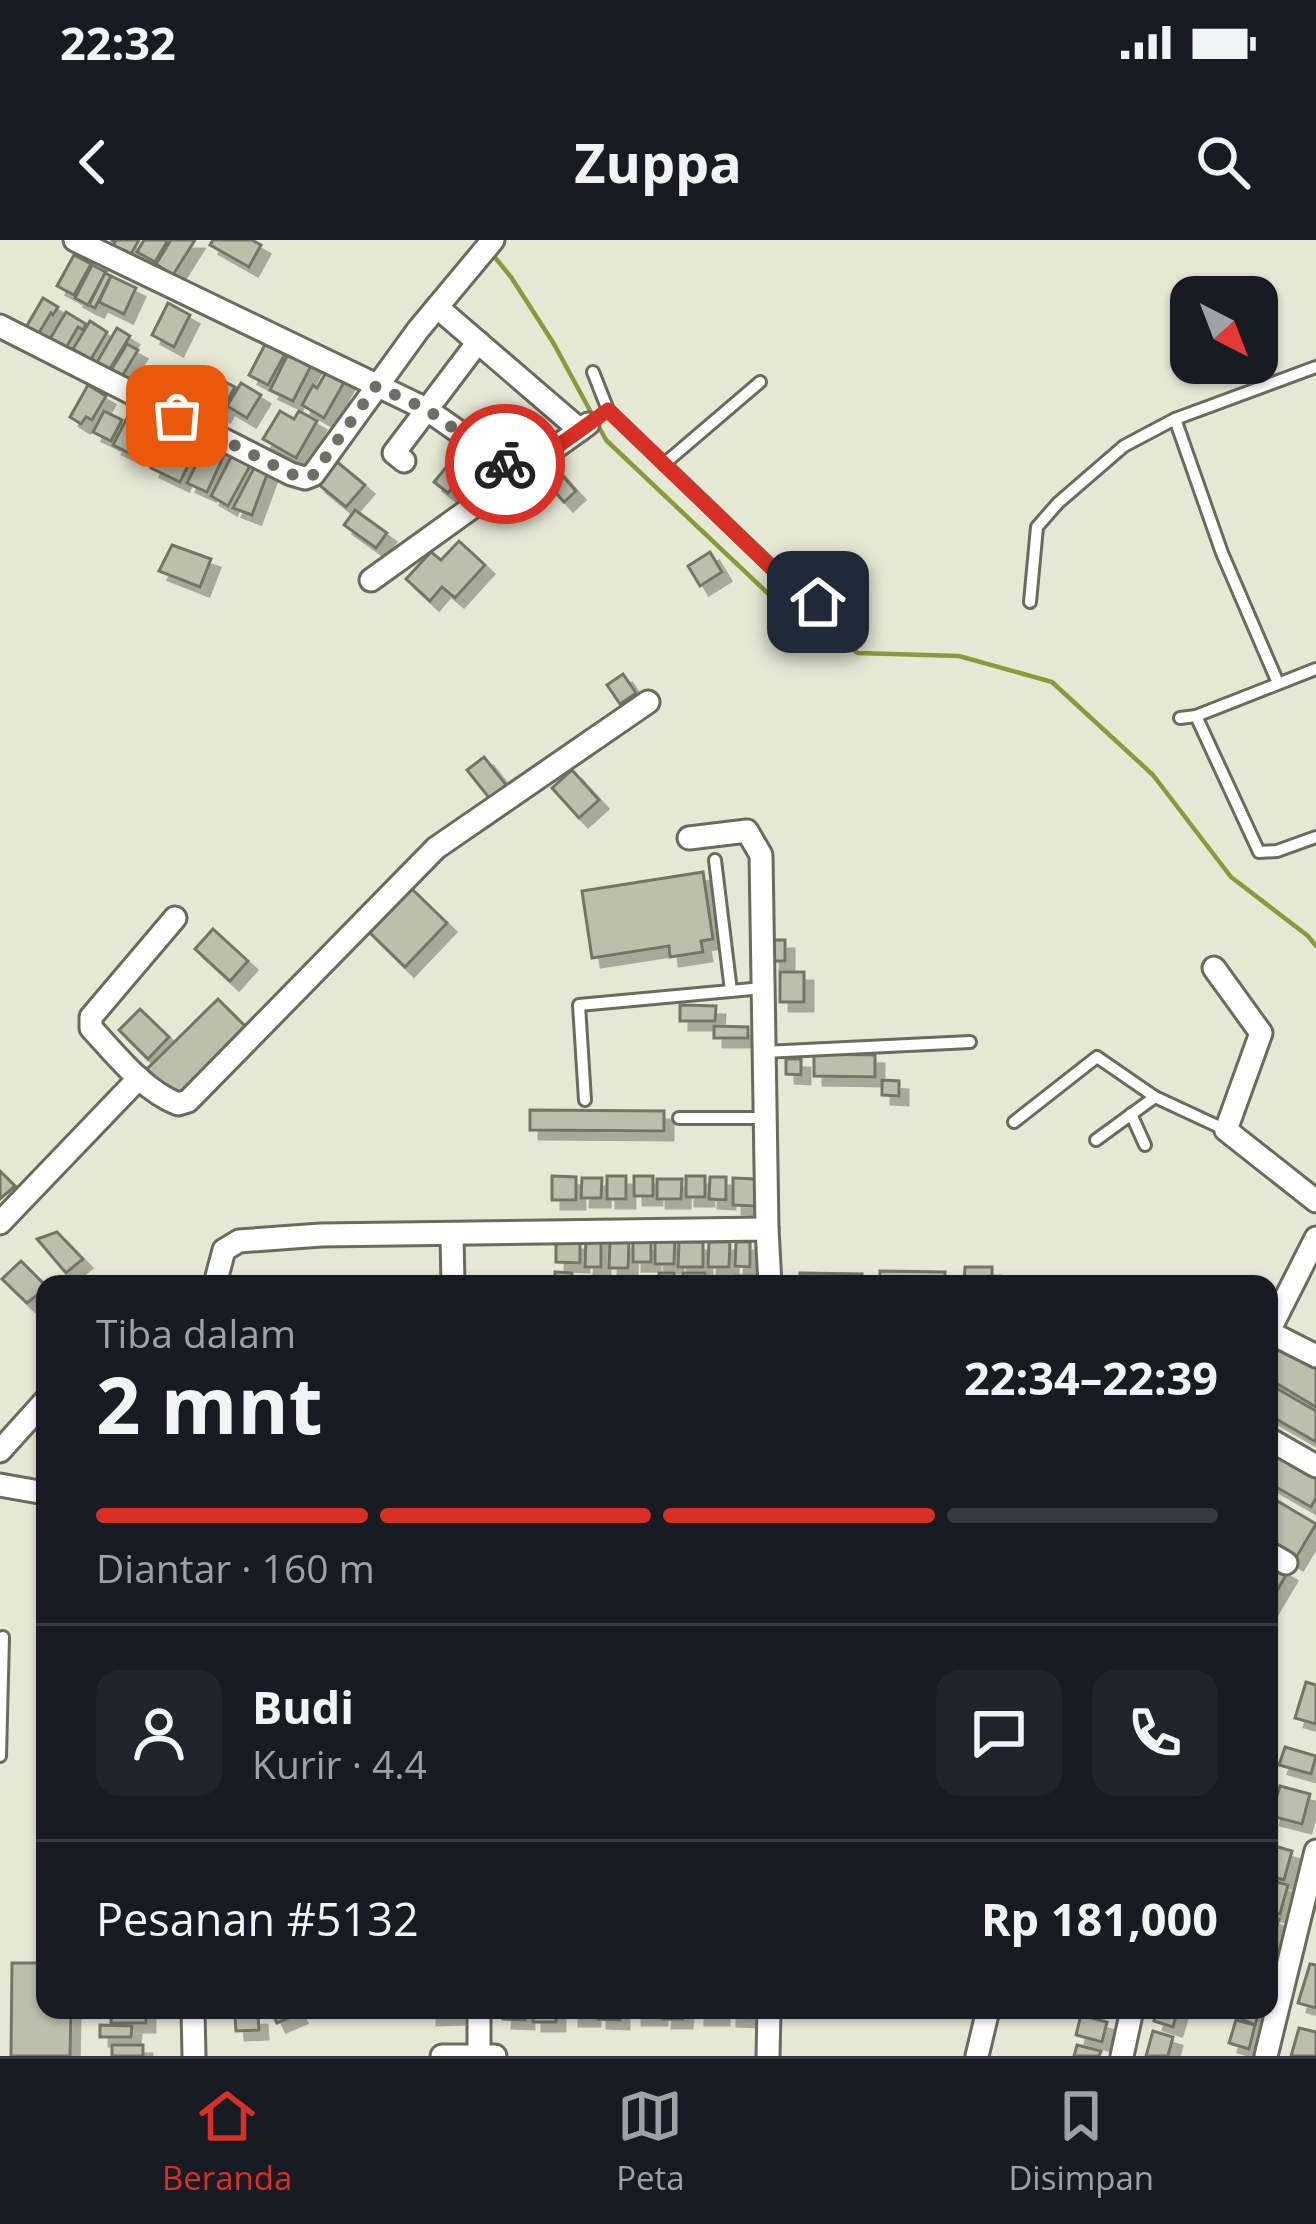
<!DOCTYPE html>
<html lang="id">
<head>
<meta charset="utf-8">
<style>
  :root { --surface:#171b24; --page:#20242c; --text:#f1f3f6; --muted:#9ea1a6; --line:#363941; --accent:#d93025 }
  body { margin:0; font-family:"Open Sans",sans-serif; background:var(--page); color:var(--text); height:100vh; display:flex; flex-direction:column; font-size:45px; white-space:nowrap }
  * { box-sizing:border-box; margin:0 }
  p { font-size:39px; color:var(--muted) }
  .icon { flex:none; width:66px; height:66px; fill:none; stroke:currentColor; stroke-width:2; stroke-linecap:round; stroke-linejoin:round }
  .map { position:relative; flex:1; overflow:hidden }
  .panel { position:absolute; left:36px; top:1035px; width:1242px; height:744px; display:flex; flex-direction:column; background:var(--surface); border-radius:24px; box-shadow:0 3px 9px #0004 }
  .panel>* { flex:none }
  .needle { width:78px; rotate:138deg }
  .tools { position:absolute; left:1170px; top:36px; display:grid; gap:24px }
  .tools a { display:grid; place-items:center; width:108px; height:108px; border-radius:24px; background:var(--surface); box-shadow:0 3px 9px #0004; font-size:60px }
  .pin { position:absolute; display:grid; place-items:center; width:102px; height:102px; color:#fff; margin:-51px; border-radius:24px; box-shadow:0 6px 18px #0006 }
  .courier { position:absolute; display:grid; place-items:center; width:120px; height:120px; margin:-60px; border:9px solid #d93025; border-radius:50%; background:#fff; color:#222; box-shadow:0 3px 15px #0007 }
  .headline em { font-style:normal; font-weight:700 }
  .headline div { display:flex; flex-direction:column-reverse }
  .headline { display:flex; align-items:center; justify-content:space-between; height:204px; padding:0 60px }
  h1 { font-size:78px; font-weight:700; line-height:90px }
  .bar { display:grid; grid-template-columns:repeat(4,1fr); gap:18px 12px; align-content:center; height:144px; padding:0 60px }
  .bar i { height:15px; border-radius:9px; background:var(--line) }
  .bar .active { background:var(--accent) }
  .bar p { grid-column:span 4 }
  .line { display:flex; align-items:center; gap:30px; padding:0 60px; border-top:3px solid var(--line) }
  .line div { flex:1 }
  .round { display:grid; place-items:center; flex:none; width:126px; height:126px; border-radius:24px; background:var(--page) }
  .status { display:flex; justify-content:space-between; align-items:center; height:84px; padding:0 60px; background:var(--surface); direction:ltr }
  .status svg { height:33px; fill:currentColor }
  header { display:flex; justify-content:space-between; align-items:center; height:156px; padding:0 60px; background:var(--surface); font-size:54px; font-weight:700 }
  .tab-bar { display:flex; justify-content:space-around; align-items:center; height:168px; border-top:3px solid var(--line); background:var(--surface); font-size:33px; color:var(--muted) }
  .tab-bar a { display:grid; justify-items:center; gap:6px }
  .tab-bar .active { color:var(--accent) }
  .map>svg:first-child { display:block }
  .lines { fill:none; stroke-linecap:round; stroke-linejoin:round }
  .stream { stroke:#8a9a3a; stroke-width:4.5 }
  .building { fill:#bbbfac; stroke:#727664; stroke-width:3; filter:url(#shadow) }
  .lane-casing { stroke:#686c5b; stroke-width:16 }
  .street-casing { stroke:#686c5b; stroke-width:27 }
  .lane { stroke:#fff; stroke-width:10 }
  .street { stroke:#fff; stroke-width:21 }
  .done { stroke:#6e7064; stroke-width:12; stroke-dasharray:0 21.6 }
  .route { stroke:#d93025; stroke-width:15 }
</style>
</head>
<body>
<div class="status"><b>22:32</b><svg viewBox="0 0 49 12"><path d="M0 12V9h3v3zM5 12V6h3v6zM10 12V3h3v9zM15 12V0h3v12zM26 1h20v11H26zM47 4h2v5h-2z"/></svg></div>
<header><svg class="icon" aria-label="back" viewBox="0 0 24 24"><path d="M15 5l-7 7 7 7"/></svg>Zuppa<svg class="icon" aria-label="search" viewBox="0 0 24 24"><circle cx="10" cy="10" r="6"/><path d="M15 15l6 6"/></svg></header>
<div class="map">
<svg width="1316" height="1816" viewBox="0 0 1316 1816">
  <defs>
    <filter id="shadow"><feDropShadow dx="9" dy="9" stdDeviation="0" flood-color="#0004"/></filter>
  </defs>
  <rect width="100%" height="100%" fill="#e4e8d4"/>
  <g class="lines">
    <path class="stream" d="M493 15 511 37 554 104 606 200 777 362 858 413 959 416 1052 442 1153 535 1231 637 1308 696 1316 706"/>
  </g>
  <g class="building">
    <path d="M111 0H139L131 14 124 10 120 16 110 10 115 2Z"/>
    <path d="M144 0H168L155 22 137 12Z"/>
    <path d="M171 0H195L173 35 156 24Z"/>
    <path d="M213 0H252L261 5 249 27 210 5Z"/>
    <path d="M74 15 91 24 74 55 57 46Z"/>
    <path d="M92 25 106 32 88 65 75 58Z"/>
    <path d="M105 33 111 36 95 68 89 65Z"/>
    <path d="M111 36 136 48 124 74 99 62Z"/>
    <path d="M43 58 58 67 53 75 51 73 37 96 25 89Z"/>
    <path d="M168 63 190 75 174 107 152 95Z"/>
    <path d="M66 72 86 84 83 90 78 87 63 113 47 104Z"/>
    <path d="M90 81 107 92 87 126 81 122 85 116 73 109Z"/>
    <path d="M117 88 130 96 109 130 97 122Z"/>
    <path d="M269 97 286 112 268 145 249 135Z"/>
    <path d="M127 104 138 110 121 138 110 132Z"/>
    <path d="M291 108 312 124 293 161 270 150Z"/>
    <path d="M328 129 346 139 324 178 302 165 313 145 317 148Z"/>
    <path d="M214 136 235 147 221 173 200 162Z"/>
    <path d="M241 143 261 155 247 178 227 166Z"/>
    <path d="M88 145 106 156 92 180 86 177 81 184 70 177Z"/>
    <path d="M131 170 147 178 139 196 144 199 135 216 113 205Z"/>
    <path d="M104 171 122 180 111 201 93 192Z"/>
    <path d="M280 171 294 179 299 171 317 181 296 218 263 199Z"/>
    <path d="M183 187 202 197 180 242 151 228 169 192 179 197Z"/>
    <path d="M208 200 227 209 207 252 187 243Z"/>
    <path d="M457 214 485 237 473 251 460 239 448 253 434 242Z"/>
    <path d="M232 215 251 224 228 266 211 256Z"/>
    <path d="M547 218 576 251 564 262 534 228Z"/>
    <path d="M336 221 365 245 346 267 317 243Z"/>
    <path d="M254 228 268 232 252 275 233 268Z"/>
    <path d="M355 270 387 293 376 308 344 285Z"/>
    <path d="M459 301 485 325 455 358 442 347 430 361 406 339 431 312 441 320Z"/>
    <path d="M172 305 211 319 200 347 159 331Z"/>
    <path d="M710 312 722 332 700 346 688 326Z"/>
    <path d="M623 434 636 453 620 464 607 445Z"/>
    <path d="M484 517 507 546 490 559 467 530Z"/>
    <path d="M572 530 599 560 579 578 552 548Z"/>
    <path d="M703 632 713 699 701 701 703 712 670 717 669 706 592 718 582 651Z"/>
    <path d="M411 648 447 683 405 727 369 692Z"/>
    <path d="M213 689 248 721 230 741 195 709Z"/>
    <rect x="771" y="700" width="14" height="21"/>
    <rect x="780" y="732" width="24" height="30"/>
    <path d="M218 759 250 791 178 861 147 829Z"/>
    <path d="M680 765 716 766 715 781H680Z"/>
    <path d="M140 769 169 797 148 819 119 790Z"/>
    <path d="M714 786 748 787V798H714Z"/>
    <path d="M814 814 875 815V837L814 836Z"/>
    <path d="M786 819H801V835L786 834Z"/>
    <path d="M882 840 899 841V856L882 855Z"/>
    <path d="M530 870 664 871V891L530 890Z"/>
    <path d="M0 931 15 946 0 959Z"/>
    <path d="M552 936 576 937V960H552Z"/>
    <rect x="607" y="936" width="19" height="23"/>
    <rect x="634" y="936" width="19" height="20"/>
    <rect x="686" y="936" width="19" height="21"/>
    <path d="M710 937H726V960L709 959Z"/>
    <path d="M582 938H602L601 958H581Z"/>
    <path d="M733 938 755 939V966L733 965Z"/>
    <path d="M657 939H682L681 959H657Z"/>
    <path d="M57 992 83 1019 66 1033 37 999Z"/>
    <path d="M655 996H675L674 1024H655Z"/>
    <path d="M586 997H601V1027H585Z"/>
    <path d="M610 1000H629L628 1028H609Z"/>
    <path d="M556 1001H580V1023L556 1022Z"/>
    <rect x="633" y="1002" width="18" height="20"/>
    <path d="M679 1002H703V1027H678Z"/>
    <path d="M709 1002H730L729 1027H708Z"/>
    <path d="M736 1002H750V1027L735 1026Z"/>
    <path d="M21 1021 45 1045V1049L27 1063 2 1039Z"/>
    <path d="M965 1027H992V1044H964Z"/>
    <path d="M880 1031 945 1032V1044H880Z"/>
    <path d="M555 1032 572 1033 571 1044H555Z"/>
    <rect x="659" y="1033" width="15" height="11"/>
    <rect x="683" y="1033" width="22" height="11"/>
    <path d="M800 1033 862 1034V1044H800Z"/>
    <rect x="735" y="1036" width="20" height="8"/>
    <rect x="608" y="1037" width="23" height="7"/>
    <path d="M1276 1103 1316 1126V1167L1269 1139V1116Z"/>
    <path d="M1269 1144 1316 1171V1202L1269 1175Z"/>
    <path d="M1269 1203 1316 1231V1258L1311 1267 1269 1243Z"/>
    <path d="M1269 1256 1316 1284 1294 1321 1269 1306Z"/>
    <path d="M1269 1321 1288 1332 1269 1364Z"/>
    <path d="M1306 1442 1316 1445V1484L1295 1478Z"/>
    <path d="M1285 1507 1316 1516 1311 1534 1279 1525Z"/>
    <path d="M1280 1546 1310 1554 1302 1584 1271 1576Z"/>
    <path d="M1271 1605 1292 1611 1284 1640 1269 1636Z"/>
    <path d="M1269 1640 1288 1645 1280 1674 1269 1671Z"/>
    <path d="M1269 1676 1279 1679 1272 1702 1269 1701Z"/>
    <path d="M12 1723H45V1770H71L70 1816H11Z"/>
    <path d="M1310 1724 1316 1725V1768L1298 1763Z"/>
    <path d="M271 1770H296L298 1774 277 1783Z"/>
    <path d="M428 1770H455V1775L428 1776Z"/>
    <path d="M504 1770H525V1780L503 1779Z"/>
    <rect x="533" y="1770" width="23" height="12"/>
    <rect x="570" y="1770" width="21" height="7"/>
    <path d="M598 1770H620V1780L598 1779Z"/>
    <rect x="633" y="1770" width="25" height="6"/>
    <path d="M664 1770H684L683 1779H663Z"/>
    <rect x="696" y="1770" width="24" height="6"/>
    <path d="M728 1770H750V1778L728 1777Z"/>
    <path d="M1157 1770H1178L1173 1787 1154 1781Z"/>
    <path d="M1235 1770H1260L1255 1785 1234 1775Z"/>
    <rect x="111" y="1771" width="35" height="12"/>
    <path d="M1081 1775 1107 1782 1102 1802 1076 1795Z"/>
    <path d="M258 1776 259 1790 236 1791 235 1777Z"/>
    <path d="M1236 1780 1255 1785 1249 1809 1229 1803Z"/>
    <path d="M100 1785 132 1786 131 1797H100Z"/>
    <path d="M1299 1788 1316 1792V1816H1291Z"/>
    <path d="M1153 1791 1173 1797 1168 1816H1146Z"/>
    <rect x="112" y="1805" width="31" height="11"/>
    <path d="M1077 1805 1101 1811 1099 1816H1074Z"/>
  </g>
  <g class="lines">
    <defs>
      <g id="lane">
        <path d="M593 132 608 170 786 341 818 362"/>
        <path d="M1175 179 1222 313 1278 443"/>
        <path d="M664 224 760 142"/>
        <path d="M1030 362 1037 287 1058 263 1124 206 1175 179 1316 127"/>
        <path d="M1196 476 1259 612 1277 611 1316 597"/>
        <path d="M1180 478 1196 476 1316 429"/>
        <path d="M715 620 731 751"/>
        <path d="M764 812 970 802"/>
        <path d="M585 860 579 765 763 748"/>
        <path d="M1131 874 1145 905"/>
        <path d="M679 878H765"/>
        <path d="M1014 882 1097 817 1155 857 1226 890"/>
        <path d="M1096 900 1155 857"/>
        <path d="M0 1516 3 1397"/>
      </g>
      <g id="street">
        <path d="M75 0 426 169 519 234"/>
        <path d="M437 67 580 190"/>
        <path d="M0 86 291 234 305 238 313 235 418 90 493 0"/>
        <path d="M404 221 394 213 478 102"/>
        <path d="M371 340 588 184"/>
        <path d="M689 598 747 591 761 615 767 989"/>
        <path d="M175 678 91 777V788C116 815 144 851 178 864L188 861 436 608 648 462"/>
        <path d="M1214 728 1261 793 1226 890 1316 961"/>
        <path d="M0 983 139 838"/>
        <path d="M452 995 453 1044"/>
        <path d="M215 1044 224 1010 239 1001 321 995 767 989 770 1044"/>
        <path d="M1269 1091 1316 998"/>
        <path d="M1269 1092 1316 1116"/>
        <path d="M1269 1199 1316 1226"/>
        <path d="M0 1211 45 1161"/>
        <path d="M0 1245 45 1253"/>
        <path d="M1269 1313 1286 1323"/>
        <path d="M193 1770 194 1816"/>
        <path d="M479 1770V1816"/>
        <path d="M442 1816H495"/>
        <path d="M768 1816 769 1770"/>
        <path d="M977 1816 988 1770"/>
        <path d="M1122 1816 1132 1770"/>
        <path d="M1266 1816 1316 1611"/>
      </g>
    </defs>
    <use href="#lane" class="lane-casing"/>
    <use href="#street" class="street-casing"/>
    <use href="#lane" class="lane"/>
    <use href="#street" class="street"/>
  </g>
  <g class="lines">
    <path class="done" d="M177 176 291 234 305 238 313 235 376 146 426 169 505 224"/>
    <path class="route" d="M505 224 519 234 608 170 785 341 818 362"/>
  </g>
</svg>
<div class="tools">
<a><svg class="needle" viewBox="-14 -14 28 28"><path d="M0-13l5 13h-10z" fill="#e53935"/><path d="M0 13l5-13h-10z" fill="#9ea1a6"/></svg></a>
</div>
<div class="pin" style="left:177px;top:176px;background:#ea580c"><svg class="icon" aria-label="bag" viewBox="0 0 24 24"><path d="M5 8h14l-1 12H6zM9 8a3 3 0 0 1 6 0"/></svg></div>
<div class="pin" style="left:818px;top:362px;background:#1f2937"><svg class="icon" aria-label="home" viewBox="0 0 24 24"><path d="M3 11l9-7 9 7M6 9v11h12V9"/></svg></div>
<div class="courier" style="left:505px;top:224px"><svg class="icon" aria-label="bike" viewBox="0 0 24 24"><circle cx="6" cy="16" r="4"/><circle cx="18" cy="16" r="4"/><path d="M6 16l4-8h5l3 8M10 8l3 8H6M13 5h3"/></svg></div>
<section class="panel">
<div class="headline"><div><h1>2 mnt</h1><p>Tiba dalam</p></div><em>22:34–22:39</em></div>
<div class="bar"><i class="active"></i><i class="active"></i><i class="active"></i><i></i><p>Diantar · 160 m</p></div>
<div class="line" style="height:216px"><a class="round"><svg class="icon" aria-label="person" viewBox="0 0 24 24"><circle cx="12" cy="8" r="4"/><path d="M4 21q1-7 8-7t8 7"/></svg></a><div><b>Budi</b><p>Kurir · 4.4</p></div><a class="round"><svg class="icon" aria-label="chat" viewBox="0 0 24 24"><path d="M4 5h16v11H9l-5 4z"/></svg></a><a class="round"><svg class="icon" aria-label="phone" viewBox="0 0 24 24"><path d="M5 4h4l2 5-3 2q2 4 5 5l2-3 5 2v4C11 20 4 13 5 4z"/></svg></a></div>
<div class="line" style="height:156px"><div>Pesanan #5132</div><b>Rp 181,000</b></div>
</section>
</div>
<nav class="tab-bar">
<a class="active"><svg class="icon" aria-label="home" viewBox="0 0 24 24"><path d="M3 11l9-7 9 7M6 9v11h12V9"/></svg>Beranda</a>
<a><svg class="icon" aria-label="map" viewBox="0 0 24 24"><path d="M3 6l6-2 6 2 6-2v14l-6 2-6-2-6 2zM9 4v14M15 6v14"/></svg>Peta</a>
<a><svg class="icon" aria-label="saved" viewBox="0 0 24 24"><path d="M7 4h10v16l-5-4-5 4z"/></svg>Disimpan</a>
</nav>
</body>
</html>
